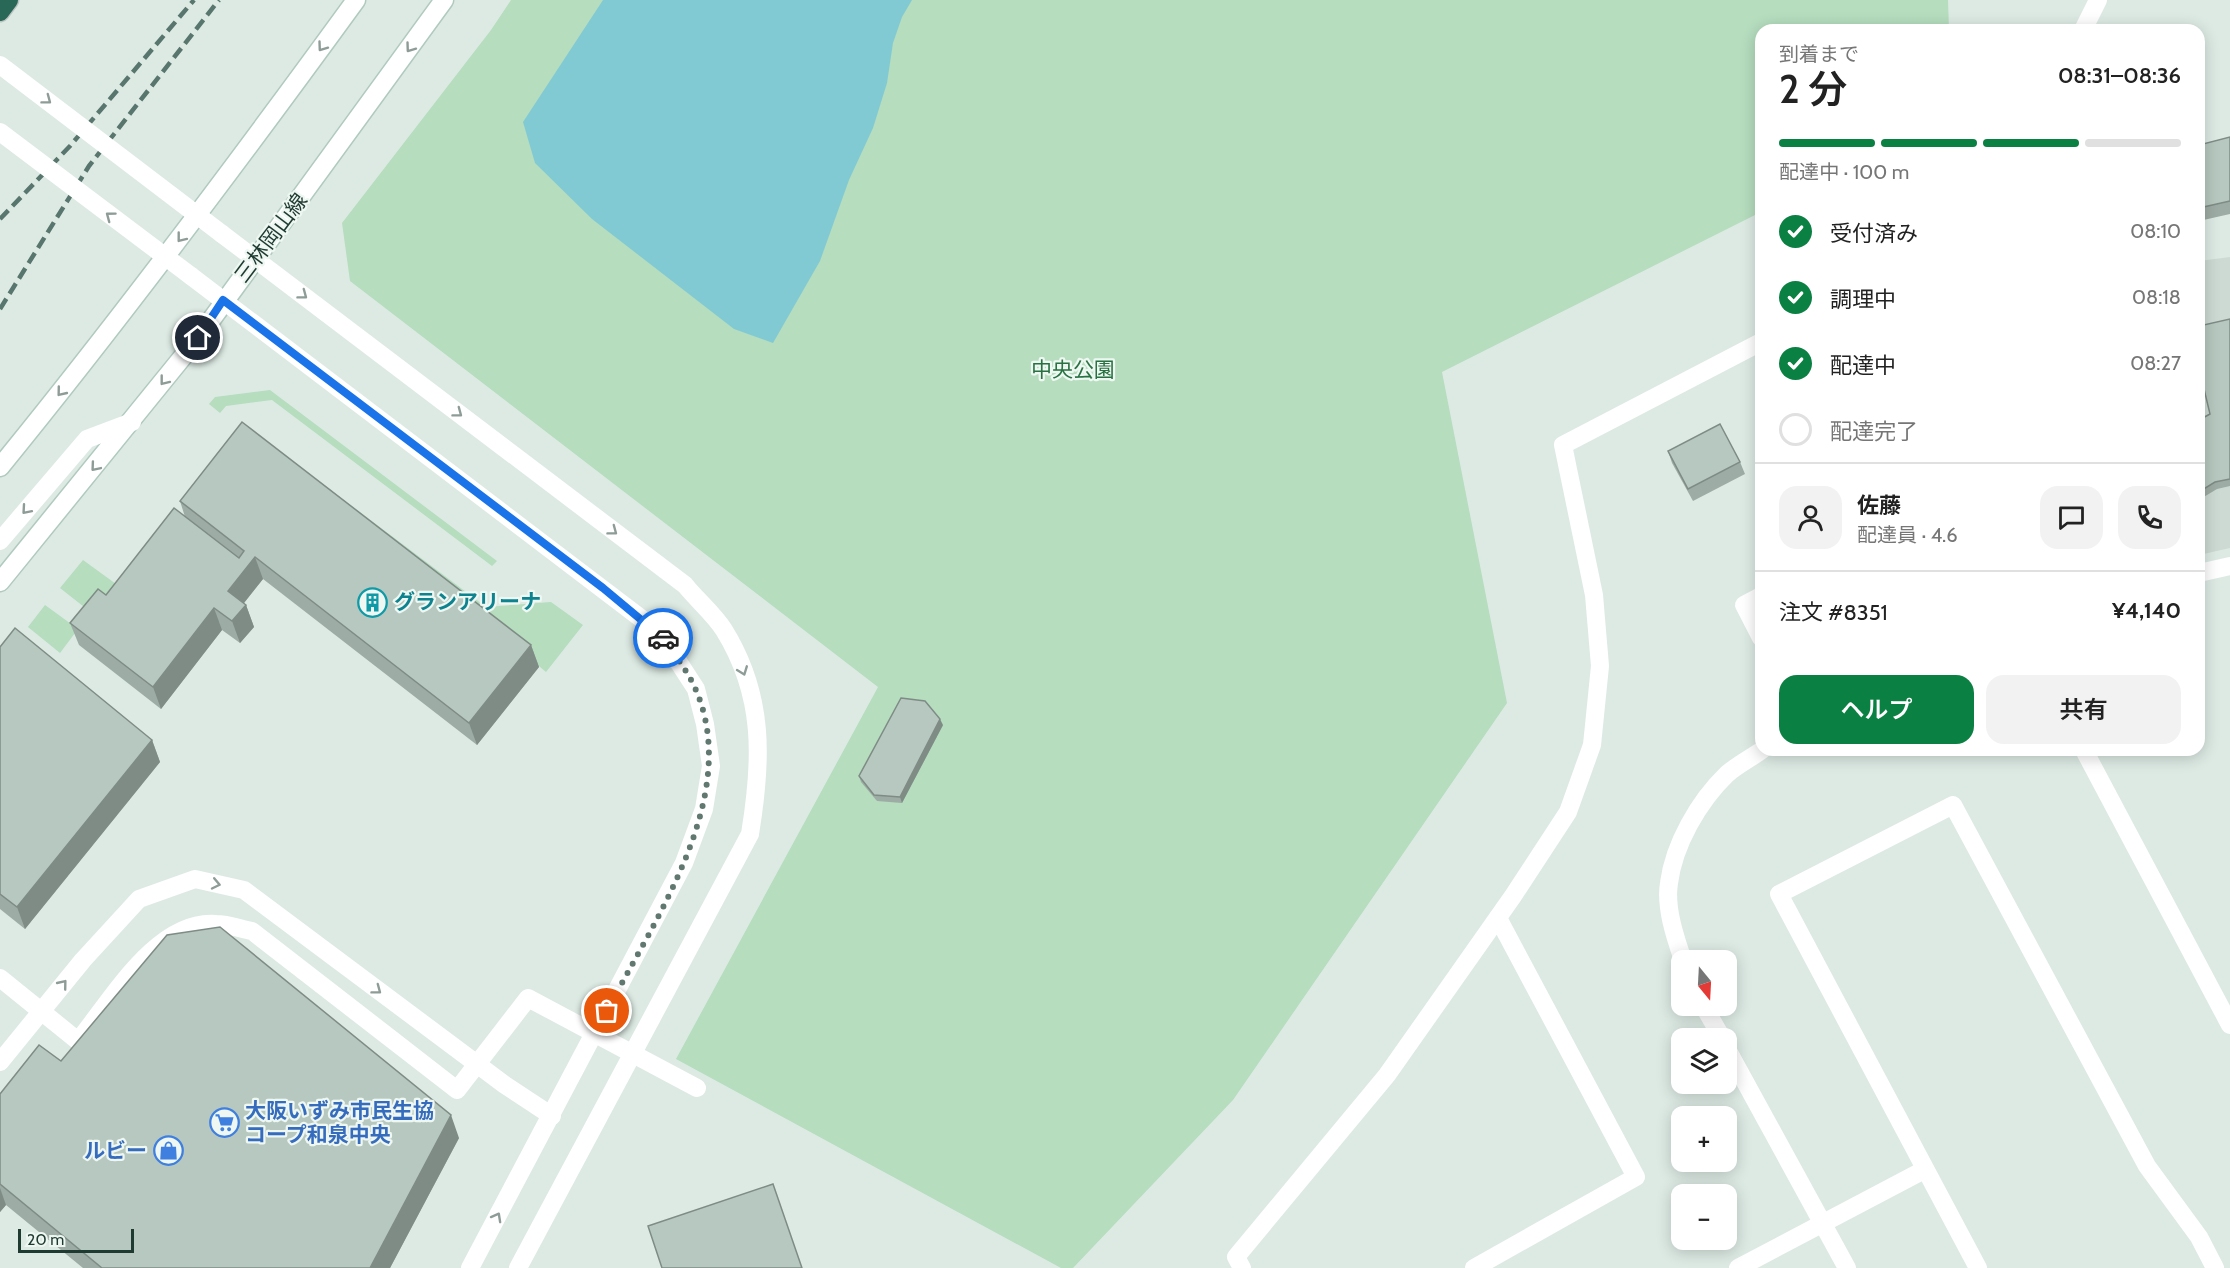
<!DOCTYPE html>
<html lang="ja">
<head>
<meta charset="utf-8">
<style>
  :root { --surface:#fff; --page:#f2f2f2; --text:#222; --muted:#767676; --line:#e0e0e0; --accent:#0b8043 }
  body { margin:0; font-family:Cabin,"Noto Sans JP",sans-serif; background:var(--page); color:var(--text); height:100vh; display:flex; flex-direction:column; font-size:22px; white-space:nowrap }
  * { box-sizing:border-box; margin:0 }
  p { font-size:20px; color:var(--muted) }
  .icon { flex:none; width:33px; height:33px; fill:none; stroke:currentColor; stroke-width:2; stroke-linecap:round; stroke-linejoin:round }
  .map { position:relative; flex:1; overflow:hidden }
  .drawer { position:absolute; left:1755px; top:24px; width:450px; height:732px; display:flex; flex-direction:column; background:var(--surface); border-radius:18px; box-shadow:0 3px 15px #0003 }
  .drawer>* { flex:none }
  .needle { width:39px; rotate:162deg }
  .fabs { position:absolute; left:1671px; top:950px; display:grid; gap:12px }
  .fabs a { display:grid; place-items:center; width:66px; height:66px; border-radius:12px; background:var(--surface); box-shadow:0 3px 15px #0003; font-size:30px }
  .scale { position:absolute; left:18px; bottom:15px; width:116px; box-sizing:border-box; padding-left:6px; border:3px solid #1e3a31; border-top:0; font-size:16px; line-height:21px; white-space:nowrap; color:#1e3a31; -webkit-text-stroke:4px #eef7f2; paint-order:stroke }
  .pin { position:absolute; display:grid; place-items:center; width:51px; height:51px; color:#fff; margin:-26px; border:3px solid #fff; border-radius:50%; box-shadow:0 2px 6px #0007 }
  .courier { position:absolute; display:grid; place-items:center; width:60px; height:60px; margin:-30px; border:4px solid #1a73e8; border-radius:50%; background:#fff; color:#222; box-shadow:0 2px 8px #0007 }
  .headline em { font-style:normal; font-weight:600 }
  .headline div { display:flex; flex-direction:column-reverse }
  .headline { display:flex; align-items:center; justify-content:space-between; height:102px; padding:0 24px }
  h1 { font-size:39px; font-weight:600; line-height:45px }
  .bar { display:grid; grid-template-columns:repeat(4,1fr); gap:9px 6px; align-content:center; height:72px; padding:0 24px }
  .bar i { height:8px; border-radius:4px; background:var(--line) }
  .bar .on { background:var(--accent) }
  .bar p { grid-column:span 4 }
  .line { display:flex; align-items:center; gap:15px; padding:0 24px; border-top:2px solid var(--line) }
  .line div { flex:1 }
  .round { display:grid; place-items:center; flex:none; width:63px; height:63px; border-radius:18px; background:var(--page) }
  ol { padding:0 24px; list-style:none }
  li { display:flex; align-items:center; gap:18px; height:66px }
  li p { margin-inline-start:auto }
  li .icon { padding:6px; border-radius:50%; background:var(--accent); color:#fff; stroke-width:4 }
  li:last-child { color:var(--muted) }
  li i { width:33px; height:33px; border:3px solid var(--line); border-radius:50% }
  .primary-button { display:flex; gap:12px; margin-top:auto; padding:12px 24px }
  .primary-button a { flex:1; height:69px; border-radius:18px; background:var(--accent); color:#fff; font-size:24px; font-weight:600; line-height:69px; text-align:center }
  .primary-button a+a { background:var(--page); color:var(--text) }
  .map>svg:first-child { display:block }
  .built { fill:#ccdad3 }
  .green { fill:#b5ddbe }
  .water { fill:#82cad3 }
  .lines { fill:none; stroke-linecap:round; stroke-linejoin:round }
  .secondary-casing { stroke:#b0cabf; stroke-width:21 }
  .motorway-casing { stroke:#bcc4c1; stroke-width:21 }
  .service { stroke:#fff; stroke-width:18 }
  .minor { stroke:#fff; stroke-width:18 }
  .tertiary { stroke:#fff; stroke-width:18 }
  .secondary { stroke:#fff; stroke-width:18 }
  .motorway { stroke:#296757; stroke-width:18 }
  .rail { stroke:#58766d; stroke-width:4.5; stroke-dasharray:12 6; stroke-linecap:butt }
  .pedestrian-bridge { stroke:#fff; stroke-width:18 }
  .tertiary-bridge { stroke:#fff; stroke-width:18 }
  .wall { fill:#9daca4 }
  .shaded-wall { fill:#7f8c86 }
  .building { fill:#b6c8bf; stroke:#7f8c86; stroke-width:1.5 }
  .oneway { stroke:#8e9c98 }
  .done { stroke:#617870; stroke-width:6; stroke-dasharray:0 10.8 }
  .route { stroke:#1a73e8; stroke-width:8 }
  .labels { text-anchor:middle; stroke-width:4.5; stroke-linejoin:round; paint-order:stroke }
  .street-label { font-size:21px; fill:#1e3a31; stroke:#eef7f2 }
  .park-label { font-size:21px; fill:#277241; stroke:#eef7f2 }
  .culture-label { font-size:21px; font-weight:bold; fill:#0d838f; stroke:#eef7f2; text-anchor:start }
  .shop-label { font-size:21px; font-weight:bold; fill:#366cbe; stroke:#eef7f2; text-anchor:start }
</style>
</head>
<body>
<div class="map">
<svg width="2230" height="1268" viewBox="0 0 2230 1268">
  <rect width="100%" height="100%" fill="#ddeae4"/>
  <path class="built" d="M2230 257V548L2199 555V261Z"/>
  <g class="green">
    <path d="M511 0H1948L1949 29 1761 30V212L1442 372 1507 703 1233 1100 1073 1268H1061L676 1059 878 687 350 281 342 223 491 30Z"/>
    <path d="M270 390 497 561 492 566 272 400 226 406 220 413 209 404 215 397Z"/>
    <path d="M316 479 486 607 551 602 583 625 546 672Z"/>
    <path d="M83 560 116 584 93 614 60 588Z"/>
    <path d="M45 605 78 629 60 653 28 627Z"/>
  </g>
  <path class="water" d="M603 0H912L902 17 893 43 887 83 873 128 849 180 820 261 773 343 734 329 592 219 535 163 523 122Z"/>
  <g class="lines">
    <defs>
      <g id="secondary">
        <path d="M0 467C124 315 241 158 356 0"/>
        <path d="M0 582 198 338 444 0"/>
      </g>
      <path id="motorway" d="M0 12 9 0"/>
    </defs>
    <use href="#secondary" class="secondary-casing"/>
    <use href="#motorway" class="motorway-casing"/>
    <path class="service" d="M0 541 87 439 132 422"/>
    <g class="minor">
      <path d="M2199 573 2230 566"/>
      <path d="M1761 596 1744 605 1761 638"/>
      <path d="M1683 960C1675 937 1665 907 1669 883 1674 844 1699 801 1727 774 1737 765 1751 758 1762 750"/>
      <path d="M1703 1005 1722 1038"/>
      <path d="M1726 1047 1847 1268"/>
      <path d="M0 1062 83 960 139 899 195 879 244 890 505 1085 552 1116"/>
      <path d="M1242 1268 1236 1257 1387 1075 1513 896 1568 812 1592 745 1600 666 1594 595 1563 445 1761 342"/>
      <path d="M1474 1268 1636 1177 1498 918"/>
      <path d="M1738 1268 1924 1170"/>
      <path d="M1978 1268 1779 894 1953 805 2147 1166 2199 1237 2215 1268"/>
    </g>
    <g class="tertiary">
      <path d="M2083 30 2098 0"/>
      <path d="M222 234 685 585C697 600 714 614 724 630 765 696 762 761 750 834L518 1268"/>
      <path d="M191 276 659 632 696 689 705 724 711 766 704 809 684 863 470 1268"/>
      <path d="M2084 750 2230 1025"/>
    </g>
    <use href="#secondary" class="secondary"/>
    <use href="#motorway" class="motorway"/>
    <g class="rail">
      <path d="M0 219 70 146 194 0"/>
      <path d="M0 309 89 166 219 0"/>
    </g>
    <path class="pedestrian-bridge" d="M0 978 78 1041C111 1001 157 919 216 924 228 924 241 929 252 931L457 1090 528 998 697 1088"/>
    <g class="tertiary-bridge">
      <path d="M0 65 222 234"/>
      <path d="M0 132 191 276"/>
    </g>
  </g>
  <g class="wall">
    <path d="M2230 137V214L2199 221V145Z"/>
    <path d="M2230 319V486L2217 489 2202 498 2199 493V420L2210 414Z"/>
    <path d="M1668 451 1740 462 1745 474 1693 501 1672 463Z"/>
    <path d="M180 501 531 645 539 667 477 745 263 579 244 603 246 605 254 627 240 643 222 630 161 709 79 645 70 623 106 595 185 517Z"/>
    <path d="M0 647 152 740 160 762 25 929 0 909Z"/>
    <path d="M943 725 902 803 877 801 861 782 859 776Z"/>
    <path d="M61 1061 459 1138 390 1268H83L6 1205 0 1212V1094Z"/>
  </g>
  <g class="shaded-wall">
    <path d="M255 557 263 579 236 613 228 591Z"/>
    <path d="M246 605 254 627 240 643 232 621Z"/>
    <path d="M214 608 222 630 161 709 153 687Z"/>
    <path d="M531 645 539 667 477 745 469 723Z"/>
    <path d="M940 719 943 725 902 803 900 797Z"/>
    <path d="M152 740 160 762 25 929 17 907Z"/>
    <path d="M451 1115 459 1138 390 1268H370Z"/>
    <path d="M0 1188 6 1205 0 1212Z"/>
  </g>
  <g class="building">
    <path d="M2230 137V201L2199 208V145Z"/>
    <path d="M2230 319V479L2215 482 2199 492V420L2210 414 2199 368V326Z"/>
    <path d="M242 422 531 645 469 723 255 557 228 591 246 605 232 621 214 608 153 687 70 623 98 589 106 595 174 508 239 558 244 551 180 501Z"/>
    <path d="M1720 424 1740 462 1688 489 1668 451Z"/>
    <path d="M15 628 152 740 17 907 0 894V647Z"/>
    <path d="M901 698 925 701 940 719 900 797 874 795 859 776Z"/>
    <path d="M220 927 451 1115 370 1268H102L0 1184V1094L39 1045 61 1061 167 935Z"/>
    <path d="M773 1184 802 1268H662L648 1226Z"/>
  </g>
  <defs><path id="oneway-chevron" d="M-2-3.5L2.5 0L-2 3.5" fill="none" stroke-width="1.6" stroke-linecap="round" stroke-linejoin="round" transform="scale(1.5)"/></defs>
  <g class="oneway">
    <use href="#oneway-chevron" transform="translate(322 47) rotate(126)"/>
    <use href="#oneway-chevron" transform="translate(410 48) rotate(126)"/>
    <use href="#oneway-chevron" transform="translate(47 100) rotate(37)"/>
    <use href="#oneway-chevron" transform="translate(110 216) rotate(-143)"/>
    <use href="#oneway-chevron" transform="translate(181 238) rotate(128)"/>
    <use href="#oneway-chevron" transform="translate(303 295) rotate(37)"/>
    <use href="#oneway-chevron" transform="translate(164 381) rotate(128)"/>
    <use href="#oneway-chevron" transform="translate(61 392) rotate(129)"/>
    <use href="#oneway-chevron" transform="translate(458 413) rotate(37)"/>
    <use href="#oneway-chevron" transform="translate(95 467) rotate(130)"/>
    <use href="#oneway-chevron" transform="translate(26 510) rotate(131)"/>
    <use href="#oneway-chevron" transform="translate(613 531) rotate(37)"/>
    <use href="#oneway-chevron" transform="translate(743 671) rotate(69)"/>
    <use href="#oneway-chevron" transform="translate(216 884) rotate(12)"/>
    <use href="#oneway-chevron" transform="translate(63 984) rotate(-51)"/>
    <use href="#oneway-chevron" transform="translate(377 990) rotate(37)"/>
    <use href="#oneway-chevron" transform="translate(497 1217) rotate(-61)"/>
  </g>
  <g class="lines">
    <path class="done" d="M607 1011C655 918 743 795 695 688 687 670 674 654 663 638"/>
    <path class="route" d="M198 338 223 300 603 588 663 638"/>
  </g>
  <defs>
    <symbol id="building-ring" viewBox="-11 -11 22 22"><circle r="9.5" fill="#eef7f2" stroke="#0f9aa8" stroke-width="1.5"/><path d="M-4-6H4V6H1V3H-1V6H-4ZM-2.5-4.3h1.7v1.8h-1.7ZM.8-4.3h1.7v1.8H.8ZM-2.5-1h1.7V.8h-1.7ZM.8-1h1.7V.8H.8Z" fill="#0f9aa8"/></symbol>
    <symbol id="supermarket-ring" viewBox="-11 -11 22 22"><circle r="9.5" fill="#eef7f2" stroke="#3f7fe0" stroke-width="1.5"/><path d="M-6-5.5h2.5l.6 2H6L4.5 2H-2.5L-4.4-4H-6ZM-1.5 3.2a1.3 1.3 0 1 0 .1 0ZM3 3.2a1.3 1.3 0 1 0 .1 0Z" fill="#3f7fe0"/></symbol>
    <symbol id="shop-ring" viewBox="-11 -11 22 22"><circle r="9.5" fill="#eef7f2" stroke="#3f7fe0" stroke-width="1.5"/><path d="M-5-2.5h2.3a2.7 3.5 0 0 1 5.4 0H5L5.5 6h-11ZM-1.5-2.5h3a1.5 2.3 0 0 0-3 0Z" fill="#3f7fe0"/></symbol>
  </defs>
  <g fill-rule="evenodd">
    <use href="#building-ring" x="356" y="586" width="33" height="33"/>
    <use href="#supermarket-ring" x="208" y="1106" width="33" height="33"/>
    <use href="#shop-ring" x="152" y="1134" width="33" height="33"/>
  </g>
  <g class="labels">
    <g class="street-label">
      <text transform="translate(271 238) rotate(-53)" y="7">三林岡山線</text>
    </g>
    <g class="park-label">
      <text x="1073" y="377">中央公園</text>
    </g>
    <g class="culture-label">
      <text x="394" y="609">グランアリーナ</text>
    </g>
    <g class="shop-label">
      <text x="245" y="1118">大阪いずみ市民生協<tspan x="245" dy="24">コープ和泉中央</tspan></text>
      <text x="147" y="1158" text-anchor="end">ルビー</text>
    </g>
  </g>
</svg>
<div class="fabs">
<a><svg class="needle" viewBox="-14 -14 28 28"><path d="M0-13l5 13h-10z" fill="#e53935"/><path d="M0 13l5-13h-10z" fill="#767676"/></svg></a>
<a><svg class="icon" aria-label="layers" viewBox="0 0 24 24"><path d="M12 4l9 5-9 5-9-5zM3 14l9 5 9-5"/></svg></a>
<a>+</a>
<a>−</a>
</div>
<div class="scale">20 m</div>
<div class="pin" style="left:607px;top:1011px;background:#ea580c"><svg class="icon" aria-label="bag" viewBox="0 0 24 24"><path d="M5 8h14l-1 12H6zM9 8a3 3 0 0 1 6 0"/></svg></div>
<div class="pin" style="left:198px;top:338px;background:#1f2937"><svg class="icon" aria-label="home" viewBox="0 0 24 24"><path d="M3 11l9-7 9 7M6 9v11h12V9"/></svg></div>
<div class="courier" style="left:663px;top:638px"><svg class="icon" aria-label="car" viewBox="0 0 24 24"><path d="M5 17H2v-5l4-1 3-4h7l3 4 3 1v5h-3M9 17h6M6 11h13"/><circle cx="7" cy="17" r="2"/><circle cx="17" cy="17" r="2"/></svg></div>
<section class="drawer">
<div class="headline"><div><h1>2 分</h1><p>到着まで</p></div><em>08:31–08:36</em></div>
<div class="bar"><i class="on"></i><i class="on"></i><i class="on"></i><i></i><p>配達中 · 100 m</p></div>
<ol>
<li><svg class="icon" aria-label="check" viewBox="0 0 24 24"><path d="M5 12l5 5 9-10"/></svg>受付済み<p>08:10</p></li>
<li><svg class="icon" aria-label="check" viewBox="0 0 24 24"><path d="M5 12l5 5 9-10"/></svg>調理中<p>08:18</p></li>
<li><svg class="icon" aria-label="check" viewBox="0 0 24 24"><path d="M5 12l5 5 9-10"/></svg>配達中<p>08:27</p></li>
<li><i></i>配達完了</li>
</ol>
<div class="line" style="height:108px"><a class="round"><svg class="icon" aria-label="person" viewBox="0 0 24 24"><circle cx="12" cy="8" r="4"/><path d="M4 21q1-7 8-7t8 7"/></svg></a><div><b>佐藤</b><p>配達員 · 4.6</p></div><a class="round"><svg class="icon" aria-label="chat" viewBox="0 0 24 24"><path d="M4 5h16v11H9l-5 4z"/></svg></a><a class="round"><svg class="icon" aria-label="phone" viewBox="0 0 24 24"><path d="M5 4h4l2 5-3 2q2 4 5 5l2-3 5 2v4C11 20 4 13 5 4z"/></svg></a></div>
<div class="line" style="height:78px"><div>注文 #8351</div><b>¥4,140</b></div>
<div class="primary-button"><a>ヘルプ</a><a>共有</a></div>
</section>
</div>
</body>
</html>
